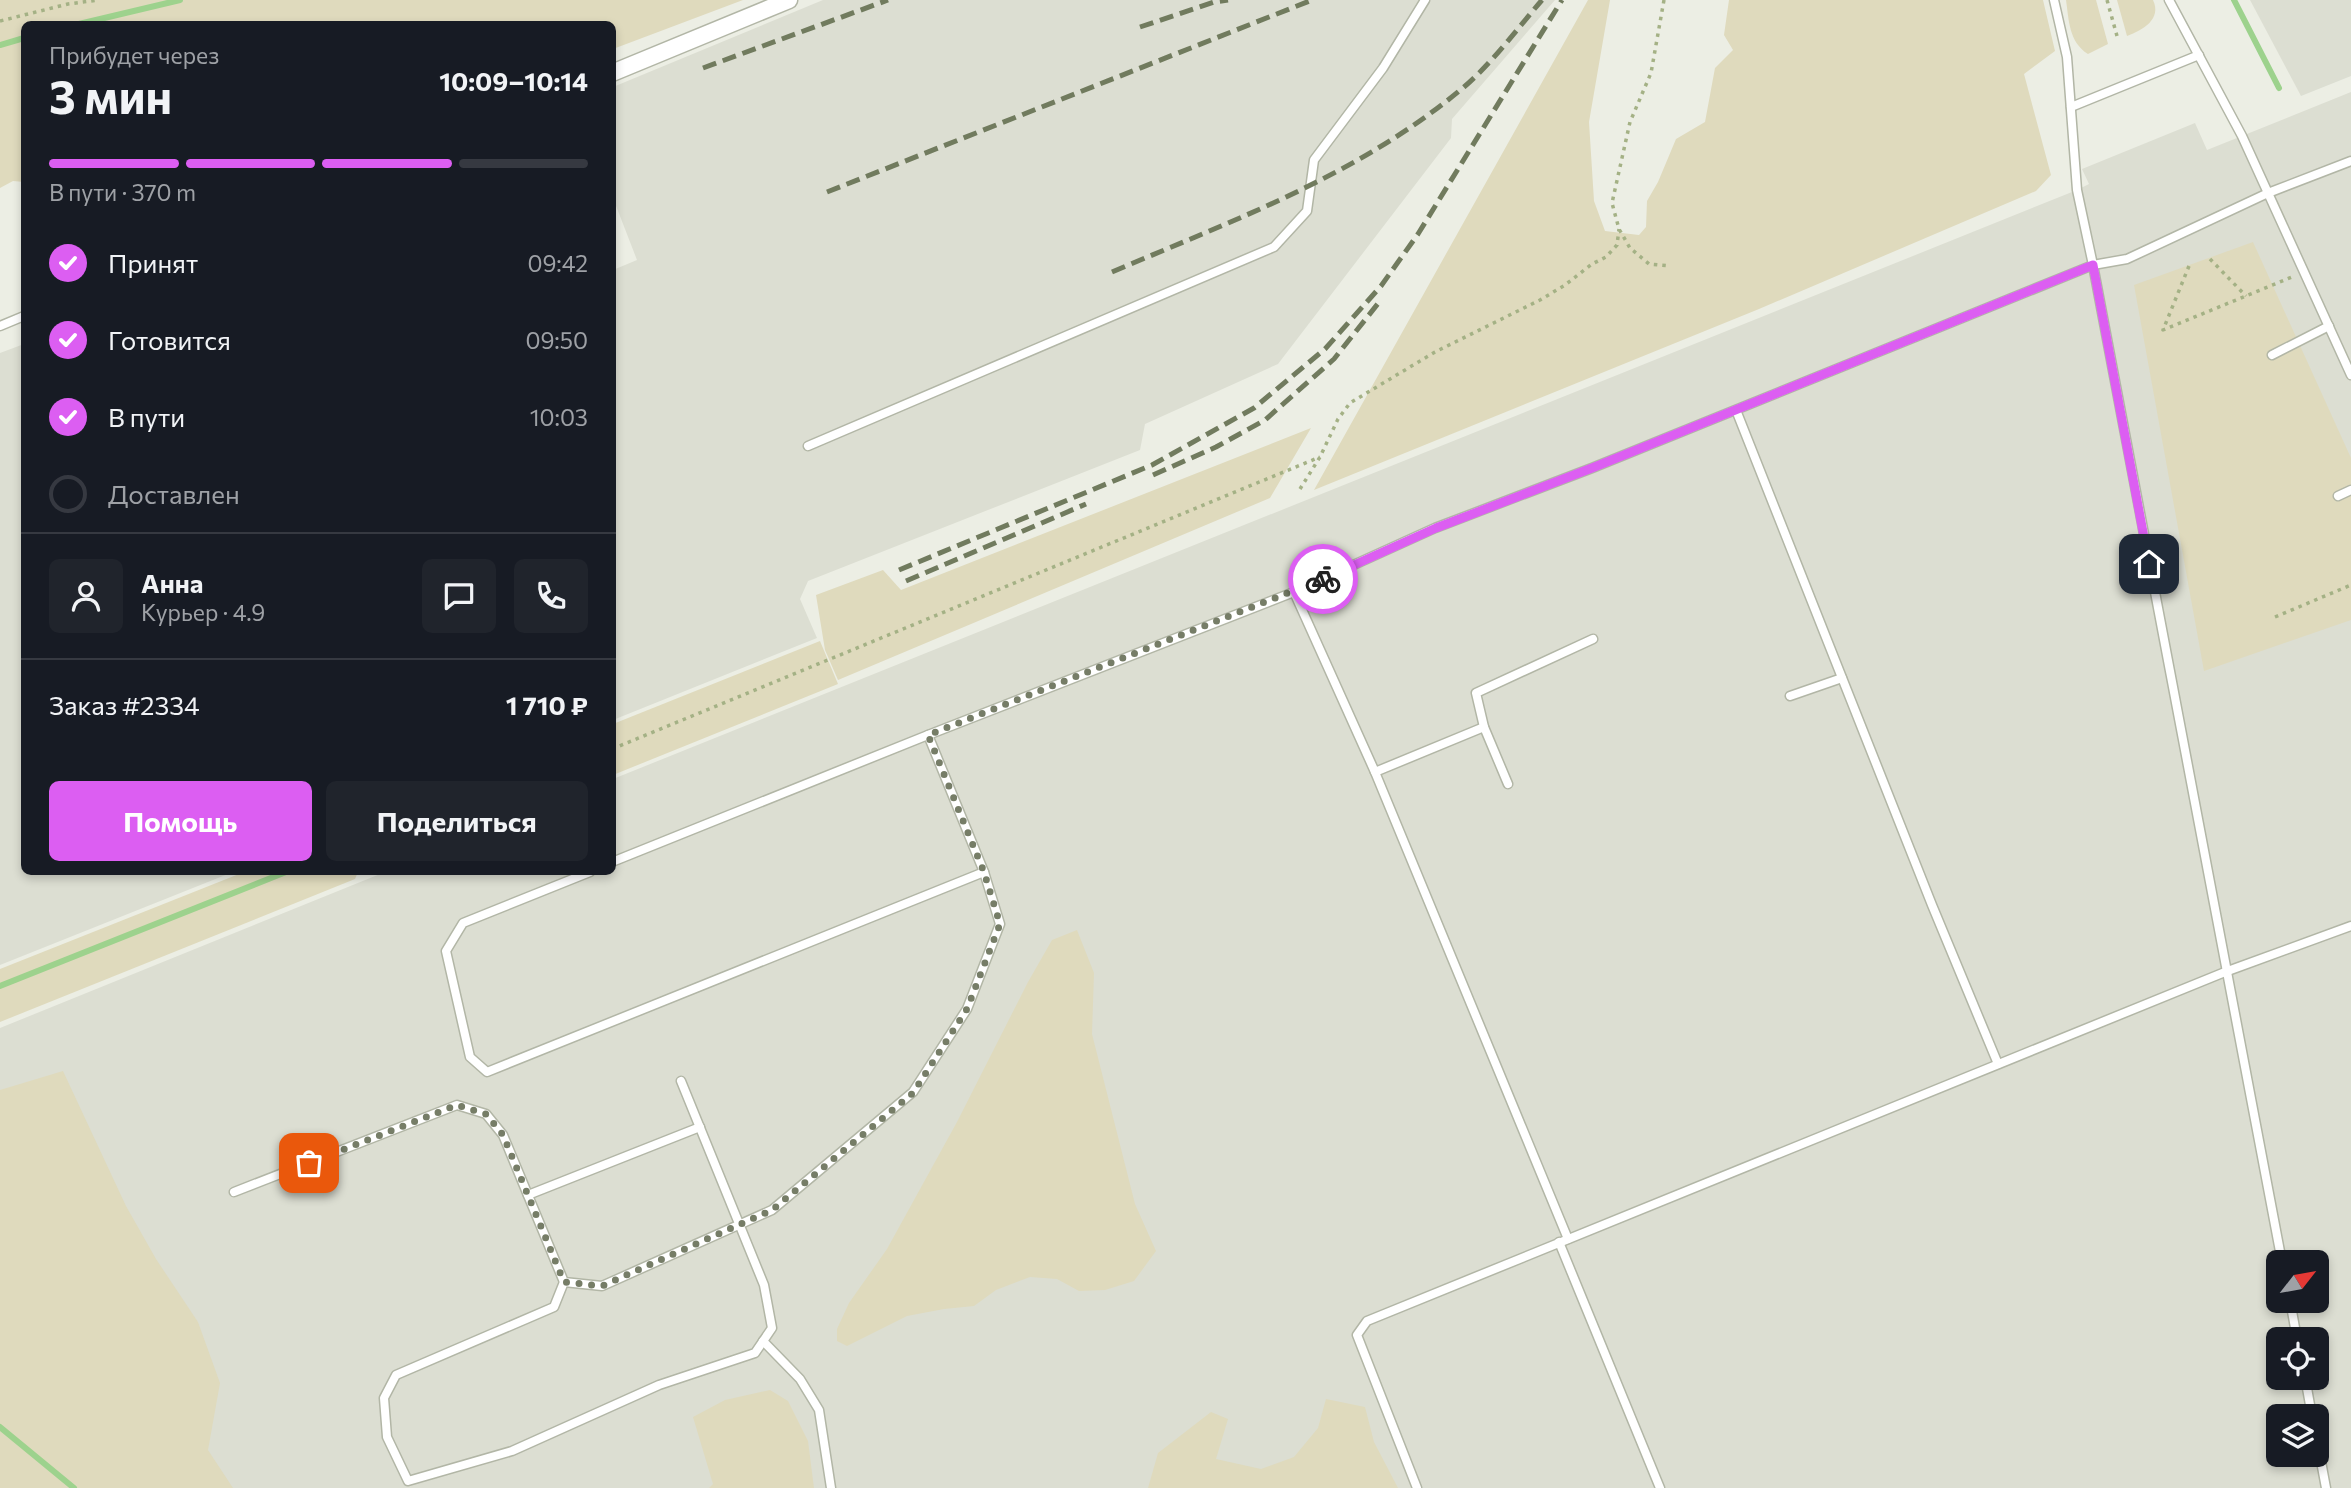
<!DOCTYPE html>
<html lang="ru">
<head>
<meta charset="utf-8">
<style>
  :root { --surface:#171b24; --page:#20242c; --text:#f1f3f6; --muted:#9ea1a6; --line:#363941; --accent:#dc5ef2 }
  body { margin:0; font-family:Commissioner,sans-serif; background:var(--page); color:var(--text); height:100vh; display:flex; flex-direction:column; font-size:26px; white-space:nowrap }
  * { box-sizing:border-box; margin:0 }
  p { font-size:23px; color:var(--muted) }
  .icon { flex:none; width:38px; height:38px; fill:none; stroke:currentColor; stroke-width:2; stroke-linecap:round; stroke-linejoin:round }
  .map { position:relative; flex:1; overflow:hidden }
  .side { position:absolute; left:21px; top:21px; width:595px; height:854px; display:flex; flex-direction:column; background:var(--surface); border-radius:10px; box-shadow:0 4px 10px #0003 }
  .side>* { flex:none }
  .needle { width:46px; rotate:59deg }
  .buttons { position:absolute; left:2266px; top:1250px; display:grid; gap:14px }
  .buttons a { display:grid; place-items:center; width:63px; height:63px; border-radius:10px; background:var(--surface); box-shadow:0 4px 10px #0003; font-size:35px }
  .pin { position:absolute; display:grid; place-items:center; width:60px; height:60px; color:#fff; margin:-30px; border-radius:14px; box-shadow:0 4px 10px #0006 }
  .courier { position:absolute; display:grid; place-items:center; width:70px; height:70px; margin:-35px; border:5px solid #dc5ef2; border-radius:50%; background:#fff; color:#222; box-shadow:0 2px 9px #0007 }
  .overview em { font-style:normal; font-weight:700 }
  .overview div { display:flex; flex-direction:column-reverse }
  .overview { display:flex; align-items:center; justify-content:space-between; height:119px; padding:0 28px }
  h1 { font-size:46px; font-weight:700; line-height:52px }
  .bar { display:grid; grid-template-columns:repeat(4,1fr); gap:10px 7px; align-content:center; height:84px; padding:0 28px }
  .bar i { height:9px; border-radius:5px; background:var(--line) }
  .bar .on { background:var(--accent) }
  .bar p { grid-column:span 4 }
  .line { display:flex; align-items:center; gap:18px; padding:0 28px; border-top:2px solid var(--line) }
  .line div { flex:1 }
  .round { display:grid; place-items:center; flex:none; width:74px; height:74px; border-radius:10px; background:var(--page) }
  ol { padding:0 28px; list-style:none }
  li { display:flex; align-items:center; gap:21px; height:77px }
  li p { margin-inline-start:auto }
  li .icon { padding:7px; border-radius:50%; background:var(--accent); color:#fff; stroke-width:4 }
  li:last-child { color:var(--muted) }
  li i { width:38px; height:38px; border:4px solid var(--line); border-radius:50% }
  .button { display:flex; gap:14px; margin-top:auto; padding:14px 28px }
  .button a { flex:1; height:80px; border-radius:10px; background:var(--accent); color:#fff; font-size:28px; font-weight:700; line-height:80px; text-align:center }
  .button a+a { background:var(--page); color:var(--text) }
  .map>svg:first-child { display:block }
  .built { fill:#dcded2; fill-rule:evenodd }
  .green { fill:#dfdabd }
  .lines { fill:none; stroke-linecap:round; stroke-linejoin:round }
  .stream { stroke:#9dd28d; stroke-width:6 }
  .lane-casing { stroke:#b2b6a6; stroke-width:11 }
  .street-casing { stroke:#b2b6a6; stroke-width:19 }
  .path { stroke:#a4b185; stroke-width:3.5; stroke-dasharray:3.5 5; stroke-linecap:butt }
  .lane { stroke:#fff; stroke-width:8 }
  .street { stroke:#fff; stroke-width:16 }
  .rail { stroke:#717b5e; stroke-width:5; stroke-dasharray:14 7; stroke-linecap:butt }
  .done { stroke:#767d67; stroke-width:7; stroke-dasharray:0 12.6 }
  .route { stroke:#dc5ef2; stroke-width:9 }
</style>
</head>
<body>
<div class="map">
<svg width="2351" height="1488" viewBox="0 0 2351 1488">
  <rect width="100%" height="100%" fill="#eceee4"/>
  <g class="built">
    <path d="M823 0H1555L1452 119 1451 138 1278 364 1145 424 1140 450 808 581 800 599 817 638 613 720V270L637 260 613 198V87Z"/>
    <path d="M2250 0H2351V76L2301 96Z"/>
    <path d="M2351 92V1488H0V1028L385 872H612L613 779 2077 190 2089 184 2082 169 2195 123 2207 150ZM2278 1262H2317V1300H2278ZM2278 1339H2317V1377H2278ZM2278 1416H2317V1454H2278Z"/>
    <path d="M24 344V872H233L0 965V353Z"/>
  </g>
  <g class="green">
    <path d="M0 0H743L613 49 612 24H24V182L13 181 0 188Z"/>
    <path d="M1588 0H1610L1589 122 1594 201 1605 231 1639 235 1646 227 1647 201 1658 182 1676 139 1705 122 1715 68 1733 50 1724 35 1729 0H2043L2055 51 2024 74 2051 175 2036 191 1759 309 1314 490Z"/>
    <path d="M2066 0H2096L2108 44 2088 54C2069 42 2069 21 2066 0Z"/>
    <path d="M2117 0H2153C2162 19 2143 30 2127 36Z"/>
    <path d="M2253 242 2351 458V620L2204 671 2134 285Z"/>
    <path d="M1311 428 1270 498 838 680 825 650 816 595 883 570 901 590Z"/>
    <path d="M820 641 838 684 613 775V724Z"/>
    <path d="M244 872H358L355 879 0 1022V969Z"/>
    <path d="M1077 930 1094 973 1092 1034 1135 1204 1156 1251 1134 1281 1105 1290 1079 1291 1057 1279 1030 1277 996 1290 974 1306 944 1309 907 1316 847 1346 837 1341V1329L849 1303 887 1249 957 1122 1028 982 1052 940Z"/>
    <path d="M63 1071 126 1206 156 1259 198 1322 220 1383 208 1450 233 1488H0V1090Z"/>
    <path d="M770 1390 788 1401 808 1441 814 1488H709L713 1484 693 1417 725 1400Z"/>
    <path d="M1326 1399 1365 1407 1374 1442 1398 1488H1148L1158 1453 1211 1412 1228 1419 1216 1459 1261 1469 1294 1457 1318 1428Z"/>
  </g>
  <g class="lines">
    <g class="stream">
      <path d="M2234 0 2279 88"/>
      <path d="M79 24 180 0"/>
      <path d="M0 45 24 38"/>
      <path d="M0 986 286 872"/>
      <path d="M0 1427 74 1488"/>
    </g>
    <defs>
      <g id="lane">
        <path d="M2054 0 2067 57 2077 190 2093 265 2282 1262"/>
        <path d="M2169 0 2242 136 2351 375"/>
        <path d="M2071 107 2199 55"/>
        <path d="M0 326 24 316"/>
        <path d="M2272 355 2329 326"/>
        <path d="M1736 410 1932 905 1998 1064"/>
        <path d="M808 446 1274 247 1307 211 1314 160 1383 68 1425 0"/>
        <path d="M2338 496 2351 490"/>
        <path d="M1294 592 1375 772 1568 1239"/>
        <path d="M1790 696 1842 678"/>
        <path d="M1375 772 1484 727"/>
        <path d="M1508 784 1484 727 1476 693 1593 639"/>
        <path d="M612 862 928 735 1294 592 1435 528 1592 468 2093 265 2127 259 2268 193 2351 161"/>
        <path d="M590 872 463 923 446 951 470 1057 487 1072 984 872"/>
        <path d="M234 1192 457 1105 486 1114 503 1135 564 1282 602 1286 772 1210 913 1092 967 1009 1000 924 984 872 928 735"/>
        <path d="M528 1195 700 1127"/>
        <path d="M1559 1242 1660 1488"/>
        <path d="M564 1282 554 1307 396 1375 384 1398 387 1437 408 1481 512 1451 659 1385 755 1353 772 1328 764 1285 681 1081"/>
        <path d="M2290 1300 2297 1339"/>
        <path d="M763 1341 800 1379 819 1410 831 1488"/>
        <path d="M2305 1377 2312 1416"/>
        <path d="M2317 1440 2326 1488"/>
        <path d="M1417 1488 1357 1335 1367 1321 2225 972 2351 926"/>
      </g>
      <path id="street" d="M612 73 789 0"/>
    </defs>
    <use href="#lane" class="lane-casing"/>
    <use href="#street" class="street-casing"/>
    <g class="path">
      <path d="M1664 0 1651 73 1630 122 1612 203 1619 229 1630 248 1649 264 1670 266"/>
      <path d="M2107 0 2117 36"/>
      <path d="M0 21 68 4 98 0"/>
      <path d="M2210 259 2246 296"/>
      <path d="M2189 266 2163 330 2292 277"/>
      <path d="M1300 489 1320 457 1338 419 1350 403 1435 352 1540 300 1565 285 1592 264 1606 257 1617 245 1619 229"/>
      <path d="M2275 617 2351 585"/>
      <path d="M612 749 1320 457"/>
    </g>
    <use href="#lane" class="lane"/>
    <use href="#street" class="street"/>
    <g class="rail">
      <path d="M1140 27 1214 2 1228 0"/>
      <path d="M703 68 888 0"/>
      <path d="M827 192 1312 0"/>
      <path d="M1112 272C1236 219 1359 175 1464 87 1493 62 1517 29 1542 0"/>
      <path d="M1153 475 1216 447 1265 420 1334 359 1380 301"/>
      <path d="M899 570 1152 465 1254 408 1325 349 1381 286 1418 234 1562 0"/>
      <path d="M906 581 1086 504"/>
    </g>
  </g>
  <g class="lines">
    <path class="done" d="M309 1163 457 1105 486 1114 503 1135 564 1282 602 1286 772 1210 913 1093 967 1009 1000 924 984 872 928 735 1323 579"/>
    <path class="route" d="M1323 579 1436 528 1592 468 2093 265 2149 564"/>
  </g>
</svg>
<div class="buttons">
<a><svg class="needle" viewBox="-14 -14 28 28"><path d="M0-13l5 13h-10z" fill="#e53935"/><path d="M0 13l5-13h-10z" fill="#9ea1a6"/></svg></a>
<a><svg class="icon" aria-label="locate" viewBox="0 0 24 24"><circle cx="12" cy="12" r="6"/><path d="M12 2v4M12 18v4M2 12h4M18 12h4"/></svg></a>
<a><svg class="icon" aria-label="layers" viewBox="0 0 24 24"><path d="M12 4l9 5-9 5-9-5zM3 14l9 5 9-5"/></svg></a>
</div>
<div class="pin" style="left:309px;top:1163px;background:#ea580c"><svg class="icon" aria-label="bag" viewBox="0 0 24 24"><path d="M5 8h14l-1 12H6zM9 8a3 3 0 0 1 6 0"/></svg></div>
<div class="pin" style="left:2149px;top:564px;background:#1f2937"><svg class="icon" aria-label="home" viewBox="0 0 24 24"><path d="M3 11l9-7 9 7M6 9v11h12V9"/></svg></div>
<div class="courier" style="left:1323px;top:579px"><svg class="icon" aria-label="bike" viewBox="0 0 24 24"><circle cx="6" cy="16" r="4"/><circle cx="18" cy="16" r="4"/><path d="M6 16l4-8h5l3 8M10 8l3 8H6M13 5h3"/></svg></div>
<section class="side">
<div class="overview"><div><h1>3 мин</h1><p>Прибудет через</p></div><em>10:09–10:14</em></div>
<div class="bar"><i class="on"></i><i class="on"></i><i class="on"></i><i></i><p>В пути · 370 m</p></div>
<ol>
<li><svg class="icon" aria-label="check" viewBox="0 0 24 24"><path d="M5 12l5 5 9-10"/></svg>Принят<p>09:42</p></li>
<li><svg class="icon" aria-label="check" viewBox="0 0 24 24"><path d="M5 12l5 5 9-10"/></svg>Готовится<p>09:50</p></li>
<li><svg class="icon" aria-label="check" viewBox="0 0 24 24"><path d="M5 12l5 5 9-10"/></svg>В пути<p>10:03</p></li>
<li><i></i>Доставлен</li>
</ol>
<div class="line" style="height:126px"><a class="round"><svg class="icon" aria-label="person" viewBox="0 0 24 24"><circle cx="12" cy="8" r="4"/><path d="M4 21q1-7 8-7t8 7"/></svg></a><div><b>Анна</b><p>Курьер · 4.9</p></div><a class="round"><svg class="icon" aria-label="chat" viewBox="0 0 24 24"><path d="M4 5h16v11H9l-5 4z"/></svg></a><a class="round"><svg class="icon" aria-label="phone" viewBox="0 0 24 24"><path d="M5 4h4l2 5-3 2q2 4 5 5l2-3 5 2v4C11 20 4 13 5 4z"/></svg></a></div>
<div class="line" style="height:91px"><div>Заказ #2334</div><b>1 710 ₽</b></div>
<div class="button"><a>Помощь</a><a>Поделиться</a></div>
</section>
</div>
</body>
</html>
